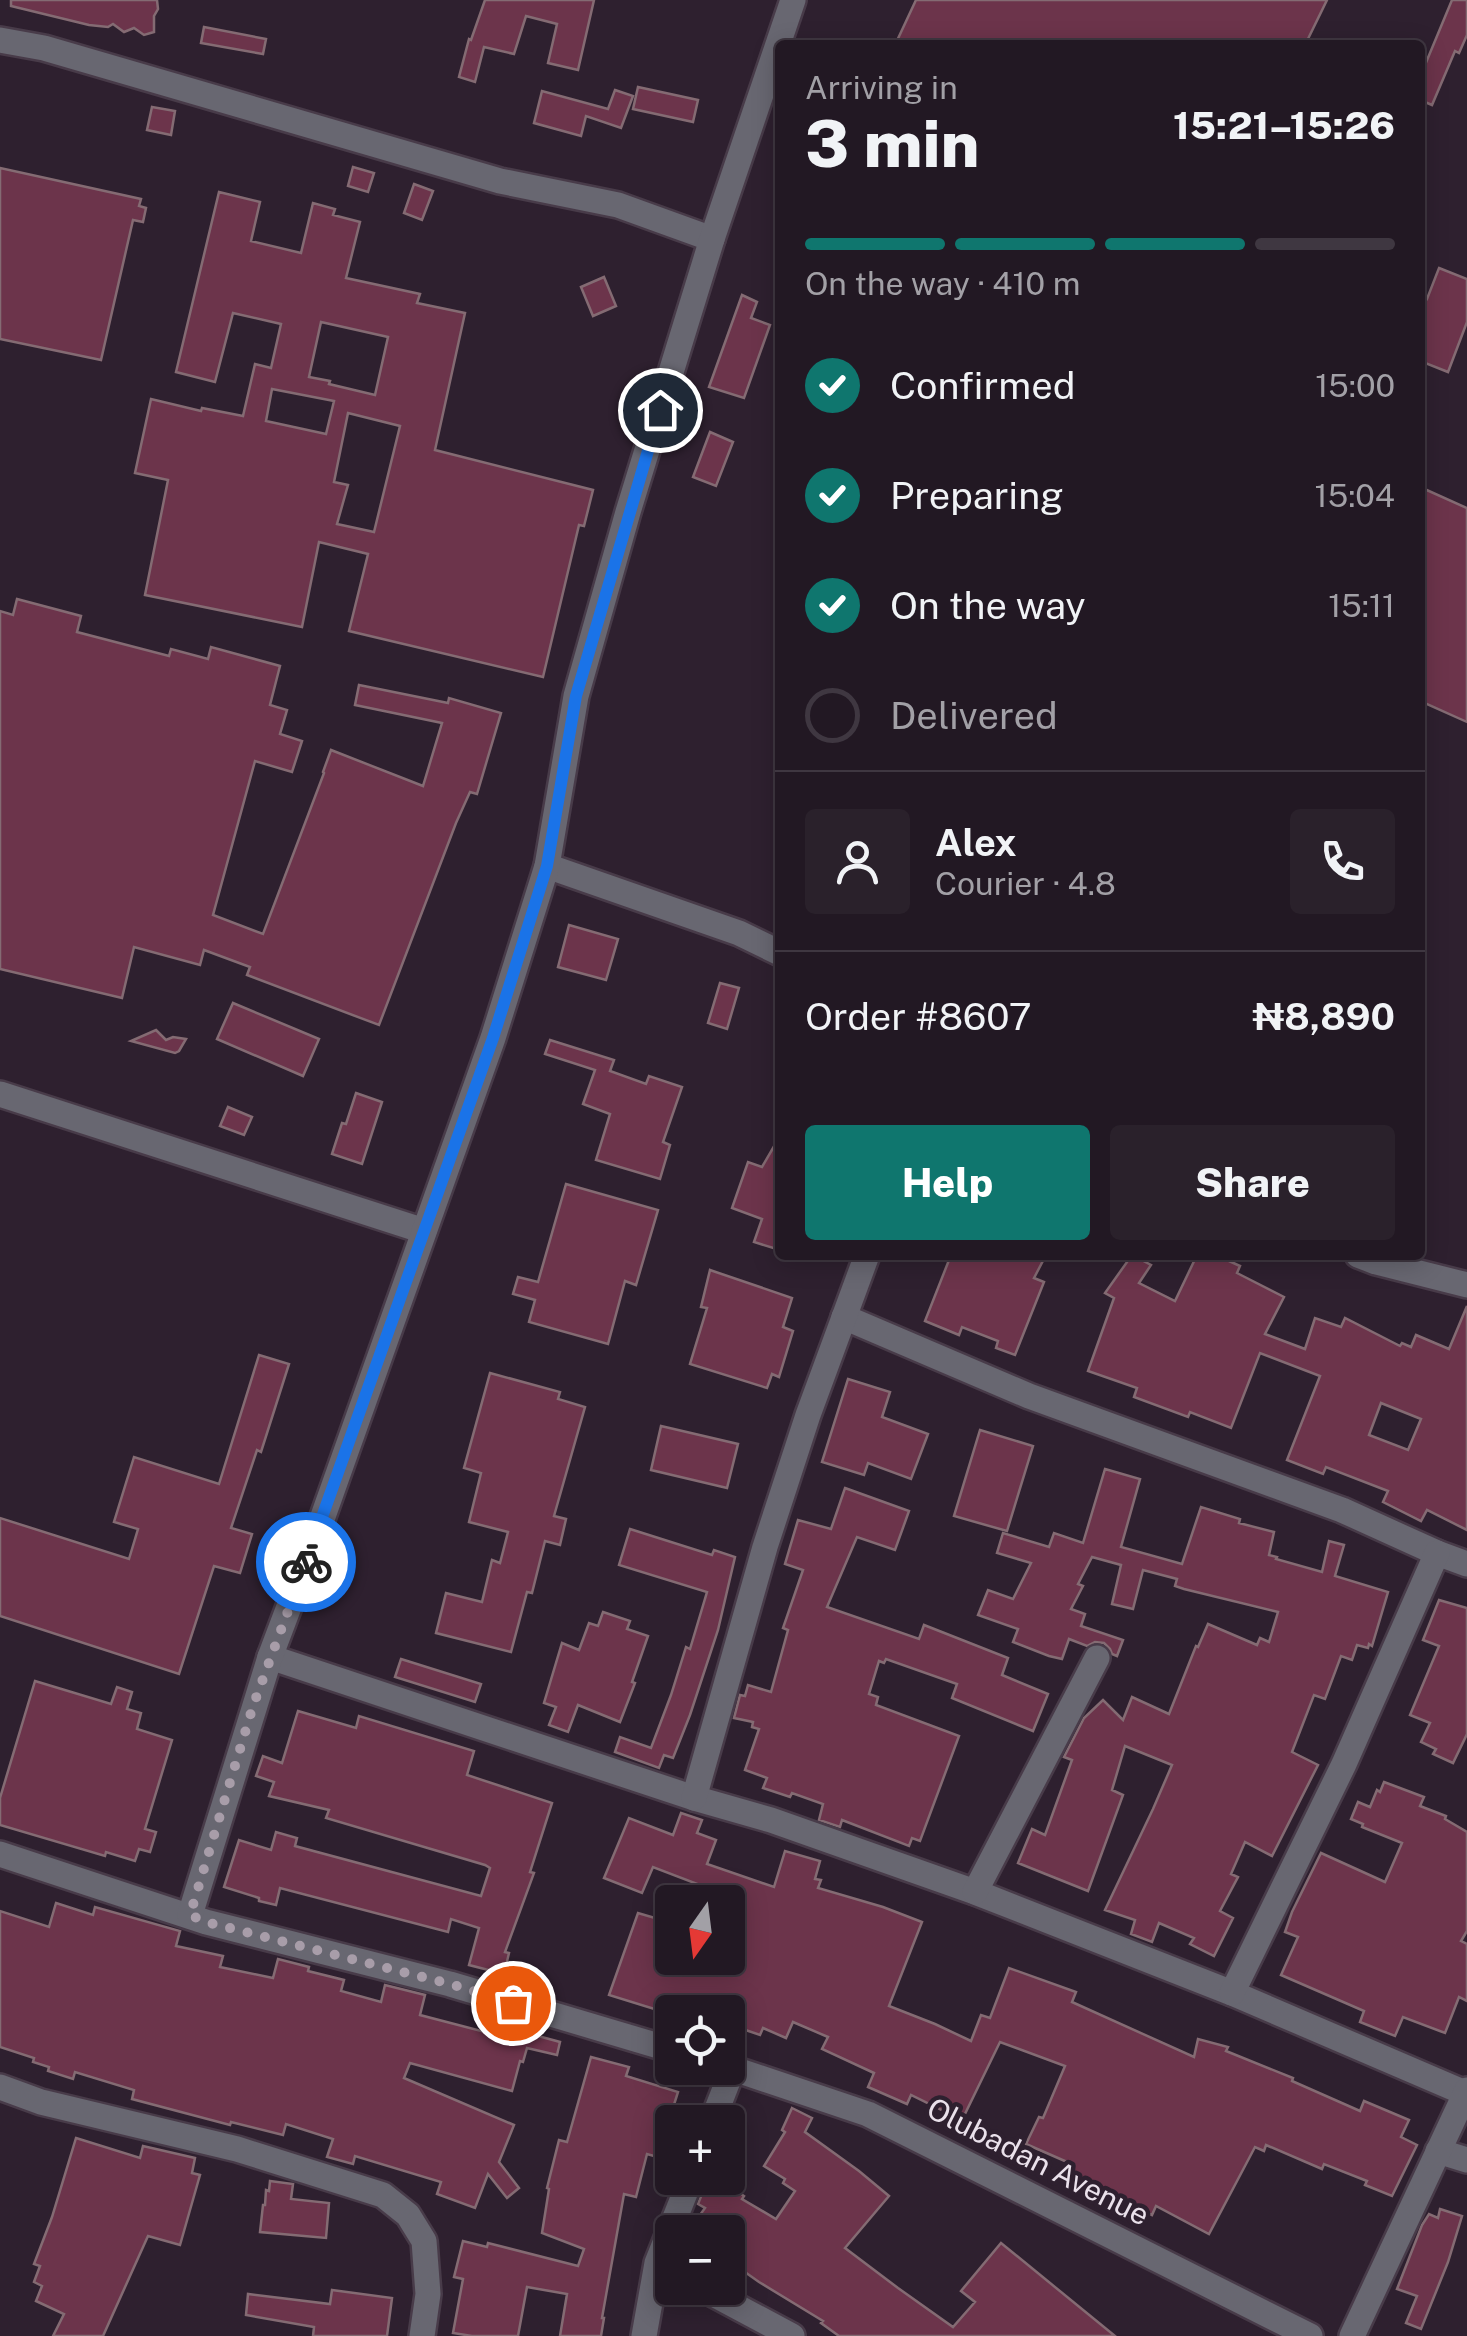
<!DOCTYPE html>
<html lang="en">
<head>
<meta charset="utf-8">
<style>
  :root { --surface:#221823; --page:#2a212b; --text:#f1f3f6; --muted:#a2a0a6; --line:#3f3741; --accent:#0f766e }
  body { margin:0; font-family:"Public Sans",sans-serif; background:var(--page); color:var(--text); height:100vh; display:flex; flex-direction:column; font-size:38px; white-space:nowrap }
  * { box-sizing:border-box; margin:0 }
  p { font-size:32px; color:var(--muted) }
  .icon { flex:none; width:55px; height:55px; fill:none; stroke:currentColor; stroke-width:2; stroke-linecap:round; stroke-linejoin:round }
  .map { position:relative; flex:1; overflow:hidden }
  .details { position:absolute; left:775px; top:40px; width:650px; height:1220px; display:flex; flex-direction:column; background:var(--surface); border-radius:10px; box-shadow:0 5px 25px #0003,0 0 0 2px var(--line) }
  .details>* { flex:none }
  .needle { width:65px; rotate:194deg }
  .tools { position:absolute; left:655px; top:1885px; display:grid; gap:20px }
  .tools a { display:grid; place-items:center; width:90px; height:90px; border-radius:10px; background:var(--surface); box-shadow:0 5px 25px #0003,0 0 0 2px var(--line); font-size:50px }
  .pin { position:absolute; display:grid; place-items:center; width:85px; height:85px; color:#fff; margin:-42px; border:5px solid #fff; border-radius:50%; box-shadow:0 2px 10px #0007 }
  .courier { position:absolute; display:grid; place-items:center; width:100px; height:100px; margin:-50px; border:8px solid #1a73e8; border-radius:50%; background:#fff; color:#222; box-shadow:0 2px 12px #0007 }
  .overview em { font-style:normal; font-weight:800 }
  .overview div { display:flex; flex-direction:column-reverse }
  .overview { display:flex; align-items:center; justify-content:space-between; height:170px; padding:0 30px }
  h1 { font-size:65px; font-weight:800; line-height:75px }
  .bar { display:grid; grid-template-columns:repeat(4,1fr); gap:15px 10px; align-content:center; height:120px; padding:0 30px }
  .bar i { height:12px; border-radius:8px; background:var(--line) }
  .bar .current { background:var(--accent) }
  .bar p { grid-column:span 4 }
  .line { display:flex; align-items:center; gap:25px; padding:0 30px; border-top:2px solid var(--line) }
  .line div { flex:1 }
  .round { display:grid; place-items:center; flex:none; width:105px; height:105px; border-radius:10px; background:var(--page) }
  ol { padding:0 30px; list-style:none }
  li { display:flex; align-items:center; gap:30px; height:110px }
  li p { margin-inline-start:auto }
  li .icon { padding:10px; border-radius:50%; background:var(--accent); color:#fff; stroke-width:4 }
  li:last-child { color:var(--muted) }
  li i { width:55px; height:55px; border:5px solid var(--line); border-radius:50% }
  .action { display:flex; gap:20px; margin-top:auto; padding:20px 30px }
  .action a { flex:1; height:115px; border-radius:10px; background:var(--accent); color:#fff; font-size:40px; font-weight:800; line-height:115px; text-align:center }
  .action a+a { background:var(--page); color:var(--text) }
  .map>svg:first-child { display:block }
  .building { fill:#6c344b; stroke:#846b73; stroke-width:2.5; fill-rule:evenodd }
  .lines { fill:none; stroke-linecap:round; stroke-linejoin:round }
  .minor-casing { stroke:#483b49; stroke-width:30 }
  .minor { stroke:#686771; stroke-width:25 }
  .done { stroke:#a89da9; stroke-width:10; stroke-dasharray:0 18 }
  .route { stroke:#1a73e8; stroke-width:12 }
  .labels { text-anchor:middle; stroke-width:9; stroke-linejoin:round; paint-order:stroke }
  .street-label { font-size:30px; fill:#eae1eb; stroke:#2e202f }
</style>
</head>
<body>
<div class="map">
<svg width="1467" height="2336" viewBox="0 0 1467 2336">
  <rect width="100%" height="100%" fill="#2e202f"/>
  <g class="building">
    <path d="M11 0H157L158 9 154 16V32L144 35 134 28 124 32 113 24 108 27 89 25 11 6Z"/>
    <path d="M485 0H594L578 70 548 63 557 24 526 16 514 54 484 47 475 82 459 77 469 39 471 40Z"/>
    <path d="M916 0H1327L1305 45H895Z"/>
    <path d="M1452 0H1467V35L1459 53 1455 51 1432 105 1420 100V77Z"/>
    <path d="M204 27 266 39 263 54 201 43Z"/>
    <path d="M638 87 698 100 693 122 633 109Z"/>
    <path d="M615 90 633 96 621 128 586 116 581 136 534 123 542 91 608 109Z"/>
    <path d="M152 107 175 111 171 135 147 130Z"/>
    <path d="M353 167 374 173 368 192 348 186Z"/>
    <path d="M0 168 141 199 139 206 146 208 143 222 133 220 101 360 0 339Z"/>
    <path d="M414 184 433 191 422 220 404 213Z"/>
    <path d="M219 192 260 202 251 241 301 253 313 203 335 209 333 215 360 222 346 278 420 294 417 303 465 313 435 450 593 490 584 526 579 525 543 677 349 631 368 554 319 542 302 627 145 595 168 480 135 473 151 399 201 411 202 408 243 416 255 364 271 368 281 324 233 313 215 382 176 372ZM321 322 388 337 375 395 329 384 330 381 309 377ZM272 389 334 401 326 434 266 421ZM348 413 400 426 374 532 337 524 348 485 334 482Z"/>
    <path d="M1439 268 1467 279V322L1448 372 1420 361V295L1427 299Z"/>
    <path d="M604 277 616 306 593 316 581 287Z"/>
    <path d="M742 295 757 302 751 318 770 325 744 398 709 387Z"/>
    <path d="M710 432 733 442 716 486 693 477Z"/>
    <path d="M1420 487 1467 508V722L1420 701Z"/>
    <path d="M17 599 81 616 77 632 169 656 171 649 208 659 211 647 280 666 270 705 287 710 280 734 302 741 292 772 255 761 213 915 263 934 324 773 323 772 331 750 423 786 442 723 355 705 359 685 448 703 449 698 501 713 477 794 470 792 456 823 379 1025 247 975 250 967 204 950 200 965 134 947 122 998 0 969V611L13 615Z"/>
    <path d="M569 925 618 939 606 980 558 967Z"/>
    <path d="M720 983 739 988 727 1029 708 1023Z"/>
    <path d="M233 1003 319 1039 303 1076 217 1039Z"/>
    <path d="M156 1030 166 1040 173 1037 186 1039 179 1051 175 1053 131 1041Z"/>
    <path d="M550 1040 614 1060 610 1071 646 1084 649 1076 682 1087 663 1142 670 1145 660 1179 596 1160 610 1114 583 1104 595 1070 545 1054Z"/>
    <path d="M356 1093 382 1102 362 1164 332 1154 342 1123 346 1124Z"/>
    <path d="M228 1107 252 1117 244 1135 220 1126Z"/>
    <path d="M780 1136V1250L754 1242 762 1219 732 1208 748 1162 762 1167Z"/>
    <path d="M566 1184 658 1210 636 1285 625 1281 608 1344 529 1322 535 1300 513 1294 518 1277 538 1282Z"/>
    <path d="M951 1255H1046L1034 1278 1044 1282 1015 1355 996 1348 998 1341 962 1327 959 1335 925 1321Z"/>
    <path d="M1132 1255 1151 1265 1139 1283 1175 1301 1197 1255H1216L1240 1266 1237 1273 1284 1297 1265 1334 1305 1349 1315 1318 1341 1327 1345 1318 1400 1346 1402 1343 1411 1347 1416 1335 1449 1349 1467 1306V1530L1427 1510 1421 1521 1383 1502 1388 1491 1326 1467 1323 1474 1287 1460 1320 1376 1260 1353 1231 1428 1190 1412 1188 1417 1134 1397 1137 1388 1088 1371 1114 1298 1105 1293ZM1381 1403 1421 1419 1408 1450 1369 1435Z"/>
    <path d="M710 1270 792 1298 783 1327 793 1331 779 1377 772 1374 767 1388 690 1364 707 1308 701 1307Z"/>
    <path d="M259 1355 289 1364 261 1452 257 1450 231 1528 252 1534 240 1573 214 1566 179 1674 0 1616V1518L129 1559 138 1529 114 1522 134 1457 219 1484Z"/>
    <path d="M490 1373 560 1392 558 1399 585 1407 554 1516 566 1519 560 1545 545 1541 532 1593 527 1592 511 1652 436 1633 446 1593 482 1602 492 1560 500 1563 508 1532 469 1522 481 1473 464 1468Z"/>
    <path d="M848 1379 890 1392 882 1417 928 1434 911 1479 868 1463 864 1475 822 1462Z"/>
    <path d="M661 1426 738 1444 727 1488 651 1470Z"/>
    <path d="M980 1430 1033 1446 1007 1531 954 1516Z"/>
    <path d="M1105 1469 1140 1479 1121 1547 1182 1564 1201 1507 1240 1519 1239 1523 1274 1532 1269 1555 1277 1557 1276 1559 1322 1572 1329 1541 1344 1545 1335 1576 1388 1592 1372 1646 1369 1644 1368 1648 1357 1645 1352 1660 1341 1656 1325 1699 1314 1695 1292 1752 1318 1765 1272 1856 1245 1842 1231 1874 1238 1877 1220 1911 1233 1918 1214 1956 1190 1944 1194 1938 1159 1923 1152 1942 1131 1934 1135 1920 1105 1910 1153 1809 1172 1765 1125 1746 1112 1790 1123 1795 1088 1891 1018 1863 1032 1829 1045 1835 1072 1760 1064 1757 1084 1718 1103 1700 1123 1720 1132 1697 1169 1714 1196 1646 1198 1647 1208 1624 1257 1645 1260 1638 1269 1642 1278 1612 1184 1589 1175 1586 1177 1579 1143 1570 1133 1609 1112 1604 1121 1565 1092 1557 1078 1584 1083 1586 1071 1609 1085 1614 1081 1626 1123 1640 1117 1656 1112 1654 1110 1649 1104 1643 1095 1642 1087 1646 1069 1639 1062 1659 1049 1656 1013 1642 1018 1629 978 1615 988 1590 1013 1599 1031 1563 997 1553 1003 1533 1049 1547 1054 1533 1083 1543Z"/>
    <path d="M845 1488 909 1511 895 1550 857 1537 827 1607 919 1639 924 1625 1008 1658 1002 1675 1048 1694 1033 1731 952 1698 957 1684 886 1659 884 1663 879 1661 869 1694 878 1697 876 1705 959 1736 920 1841 912 1838 909 1846 842 1820 840 1827 819 1820 823 1804 792 1793 790 1797 763 1788 767 1778 745 1770 759 1729 752 1727 753 1722 734 1718 740 1695 745 1696 748 1685 771 1692 788 1630 783 1628 803 1570 785 1564 798 1520 831 1529Z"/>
    <path d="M630 1529 712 1555 714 1550 735 1557 718 1630 690 1715 673 1758 664 1755 659 1768 615 1752 620 1737 651 1748 671 1695 686 1647 690 1649 707 1592 619 1565Z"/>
    <path d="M1439 1600 1467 1608V1734L1453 1763 1433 1754 1436 1749 1421 1742 1430 1723 1410 1715 1439 1646 1423 1640Z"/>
    <path d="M603 1612 630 1621 627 1629 648 1636 632 1682 635 1683 620 1722 578 1705 568 1732 549 1725 556 1707 544 1703 562 1643 579 1650 589 1623 598 1626Z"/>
    <path d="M401 1659 481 1684 475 1702 395 1677Z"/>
    <path d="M35 1681 111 1704 117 1687 132 1692 127 1709 141 1713 137 1729 172 1740 145 1829 156 1832 150 1852 139 1849 135 1861 106 1852 105 1856 0 1825V1798Z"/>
    <path d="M298 1711 356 1728 359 1716 474 1751 467 1775 552 1803 530 1872 534 1873 505 1952 509 1953 504 1974 469 1965 479 1928 451 1919 448 1932 280 1888 276 1905 259 1901V1898L224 1887 239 1840 271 1850 276 1832 297 1838 295 1846 481 1896 490 1868 485 1865 326 1818 329 1810 269 1796 274 1782 256 1776 263 1756 282 1763Z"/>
    <path d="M1384 1782 1424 1797 1420 1806 1446 1816 1445 1819 1467 1832V1931L1461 1941 1467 1944V2001L1459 1997 1445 2033 1403 2017 1395 2036 1360 2022 1364 2011 1281 1975 1298 1937 1285 1932 1292 1912 1321 1853 1385 1882 1402 1843 1362 1827 1363 1824 1351 1819 1358 1802 1370 1807 1377 1790 1380 1792Z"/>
    <path d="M681 1813 702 1820 697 1833 716 1840 707 1864 774 1887 785 1851 820 1861 815 1879 821 1880 818 1888 883 1907 922 1922 889 2006 935 2024 971 2041 981 2015 990 2018 1009 1968 1076 1992 1072 2002 1194 2057 1198 2039 1228 2047 1226 2051 1293 2078 1292 2081 1360 2111 1364 2101 1409 2120 1401 2137 1417 2145 1392 2196 1365 2185 1367 2181 1324 2164 1322 2169 1266 2145 1264 2151 1255 2147 1209 2234 1156 2206 1152 2215 1069 2179 1074 2165 1026 2144 1039 2117 1043 2118 1065 2066 1000 2042 962 2120 911 2095 907 2104 868 2087 874 2073 822 2049 828 2037 793 2022 786 2038 763 2028 760 2035 728 2024V2012H664L609 1995 638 1913 672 1923V1958H728V1902H709L713 1890 653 1867 642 1893 604 1878 629 1818 673 1835Z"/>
    <path d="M56 1903 93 1915 95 1907 180 1931 176 1946 223 1956 220 1967 273 1978 278 1959 309 1967 308 1971 344 1980 341 1991 381 2002 385 1985 425 1995 420 2015 485 2032 487 2022 560 2042 557 2055 527 2048 523 2062 520 2061 512 2091 410 2063 404 2078 514 2125 499 2162 519 2188 507 2198 488 2174 475 2208 437 2194 441 2182 355 2156 353 2164 327 2157 333 2139 286 2124 283 2135 231 2122 230 2125 132 2099 134 2090 75 2072 73 2079 48 2071 49 2067 33 2062 34 2058 0 2047V1911L49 1927Z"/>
    <path d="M591 2057 629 2067 626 2076 678 2092 672 2111V2161L647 2154 636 2197 624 2194 602 2318H604L601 2336H560L567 2294 527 2287 518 2336H472L453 2333 463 2279 454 2277 463 2241 487 2247 488 2243 578 2266 584 2249 542 2233 549 2189 547 2188 559 2140 567 2142Z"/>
    <path d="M792 2108 812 2118 805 2132 859 2171 889 2196 845 2248 898 2288 953 2327 975 2302 961 2291 1001 2243 1115 2336H839L821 2323 823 2321 759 2282 728 2260V2232H688L705 2208 698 2204 706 2184 717 2191 723 2182 744 2196 742 2199 776 2219 795 2191 783 2183 785 2179 764 2166 785 2132 782 2130Z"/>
    <path d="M76 2138 140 2158 143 2146 195 2158 192 2173 200 2175 180 2245 148 2236 103 2336H53L64 2314 36 2301 42 2286 34 2282 40 2266 34 2264 52 2217Z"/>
    <path d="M270 2181 293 2184 291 2199 329 2203 326 2238 260 2232 263 2205H265L266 2190 269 2191Z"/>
    <path d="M1440 2209 1462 2216 1448 2262 1421 2329 1406 2323 1417 2296 1397 2289 1422 2225 1429 2214 1438 2218Z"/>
    <path d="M332 2290 392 2298 387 2336H313L314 2327 246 2315 248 2294 330 2304Z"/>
  </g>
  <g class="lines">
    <defs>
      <g id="minor">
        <path d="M0 40 44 48 500 181 618 205 712 239"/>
        <path d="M547 866 739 933 780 953"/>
        <path d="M0 1094 424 1231"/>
        <path d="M1358 1255 1376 1262 1467 1285"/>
        <path d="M844 1317 1029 1396 1342 1510 1437 1553 1467 1564"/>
        <path d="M270 1657 694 1798 771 1820 975 1892 1232 1993 1465 2093"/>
        <path d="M694 1798 765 1547 808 1415 867 1255"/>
        <path d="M0 1854 206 1922 450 1984 672 2050"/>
        <path d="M975 1892 1097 1658"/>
        <path d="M190 1915 270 1657 321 1522 493 1038 547 866 576 696 628 512 712 239 793 0"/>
        <path d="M1232 1993 1344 1764 1437 1553"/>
        <path d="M728 2067 868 2114 1310 2336"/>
        <path d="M0 2087 41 2102 237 2149 383 2195 408 2215 424 2241 428 2294 422 2336"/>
        <path d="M712 2122 733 2068"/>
        <path d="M1438 2151 1467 2160"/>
        <path d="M702 2288 792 2336"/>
        <path d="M644 2336 657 2263 691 2178"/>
        <path d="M1352 2336 1467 2090"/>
      </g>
    </defs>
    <use href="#minor" class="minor-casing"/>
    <use href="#minor" class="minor"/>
  </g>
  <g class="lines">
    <path class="done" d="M306 1562 253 1706 190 1915 206 1922 450 1984 513 2003"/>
    <path class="route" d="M306 1562 493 1038 547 866 576 696 660 410"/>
  </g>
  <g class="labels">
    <g class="street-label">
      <text transform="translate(1038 2162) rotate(27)" y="10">Olubadan Avenue</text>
    </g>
  </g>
</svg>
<div class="tools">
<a><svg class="needle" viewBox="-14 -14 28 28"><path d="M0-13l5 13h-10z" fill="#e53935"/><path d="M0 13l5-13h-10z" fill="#a2a0a6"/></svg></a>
<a><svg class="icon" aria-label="locate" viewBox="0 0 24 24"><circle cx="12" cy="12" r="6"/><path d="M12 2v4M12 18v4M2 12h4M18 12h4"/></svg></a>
<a>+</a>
<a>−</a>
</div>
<div class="pin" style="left:513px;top:2003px;background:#ea580c"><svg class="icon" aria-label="bag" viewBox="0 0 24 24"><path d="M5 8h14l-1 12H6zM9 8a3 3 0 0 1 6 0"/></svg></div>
<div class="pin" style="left:660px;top:410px;background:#1f2937"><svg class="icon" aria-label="home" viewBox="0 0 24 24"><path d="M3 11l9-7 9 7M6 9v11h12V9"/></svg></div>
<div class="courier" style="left:306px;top:1562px"><svg class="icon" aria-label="bike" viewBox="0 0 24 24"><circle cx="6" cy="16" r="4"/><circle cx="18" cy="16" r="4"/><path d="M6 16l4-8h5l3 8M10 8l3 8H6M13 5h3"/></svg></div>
<section class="details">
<div class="overview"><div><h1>3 min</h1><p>Arriving in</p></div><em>15:21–15:26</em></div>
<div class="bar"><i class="current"></i><i class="current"></i><i class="current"></i><i></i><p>On the way · 410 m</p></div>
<ol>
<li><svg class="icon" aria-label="check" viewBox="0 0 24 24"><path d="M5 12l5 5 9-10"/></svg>Confirmed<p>15:00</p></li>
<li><svg class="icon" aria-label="check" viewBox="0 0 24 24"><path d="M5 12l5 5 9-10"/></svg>Preparing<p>15:04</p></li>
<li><svg class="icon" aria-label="check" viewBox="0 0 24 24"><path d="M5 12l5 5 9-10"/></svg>On the way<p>15:11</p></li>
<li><i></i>Delivered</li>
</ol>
<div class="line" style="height:180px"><a class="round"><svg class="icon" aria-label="person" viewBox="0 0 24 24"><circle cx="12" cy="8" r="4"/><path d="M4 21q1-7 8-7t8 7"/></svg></a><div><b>Alex</b><p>Courier · 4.8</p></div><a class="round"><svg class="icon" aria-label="phone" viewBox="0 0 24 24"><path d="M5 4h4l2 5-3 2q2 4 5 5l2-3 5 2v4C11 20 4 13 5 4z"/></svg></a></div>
<div class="line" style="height:130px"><div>Order #8607</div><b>₦8,890</b></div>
<div class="action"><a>Help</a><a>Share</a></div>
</section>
</div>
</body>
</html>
